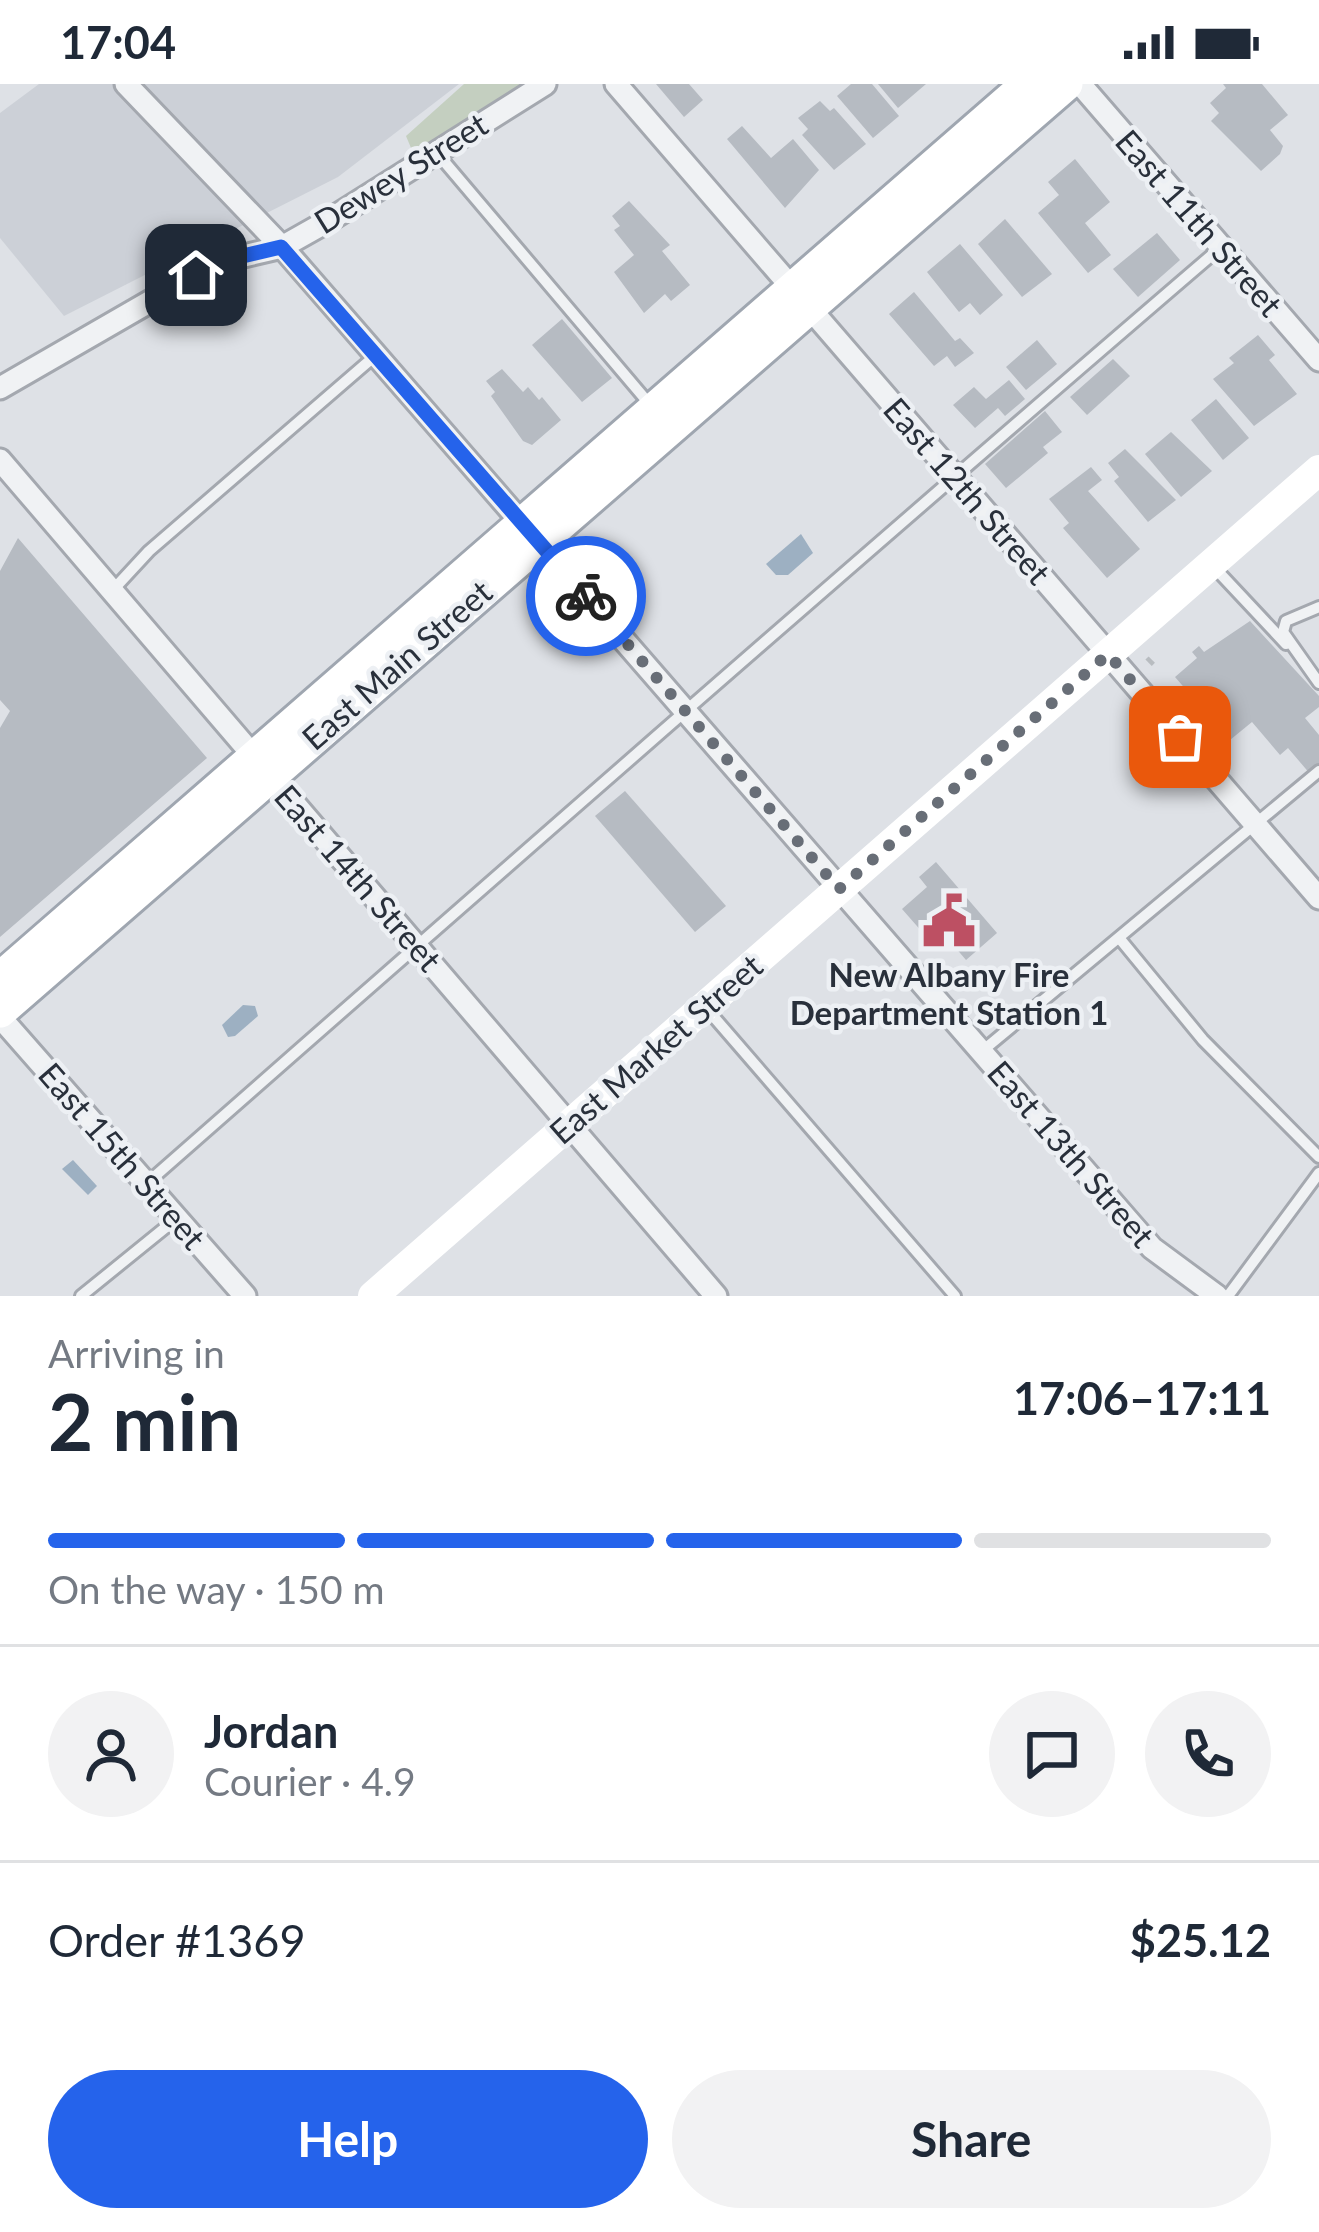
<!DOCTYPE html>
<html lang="en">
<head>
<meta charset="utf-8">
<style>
  :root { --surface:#fff; --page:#f2f2f3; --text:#1f2937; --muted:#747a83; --line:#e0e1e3; --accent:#2563eb }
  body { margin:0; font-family:Lato,sans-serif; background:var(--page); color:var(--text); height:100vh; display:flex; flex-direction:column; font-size:45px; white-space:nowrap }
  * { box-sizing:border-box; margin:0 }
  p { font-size:39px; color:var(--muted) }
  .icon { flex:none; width:66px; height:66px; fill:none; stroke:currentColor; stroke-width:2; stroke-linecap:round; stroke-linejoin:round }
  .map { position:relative; height:1212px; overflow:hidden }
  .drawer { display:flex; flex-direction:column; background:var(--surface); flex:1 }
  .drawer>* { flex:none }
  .pin { position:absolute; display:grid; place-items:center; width:102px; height:102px; color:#fff; margin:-51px; border-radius:24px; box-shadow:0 6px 18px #0006 }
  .courier { position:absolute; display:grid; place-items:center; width:120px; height:120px; margin:-60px; border:9px solid #2563eb; border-radius:50%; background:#fff; color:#222; box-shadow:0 3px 15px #0007 }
  .headline em { font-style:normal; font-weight:700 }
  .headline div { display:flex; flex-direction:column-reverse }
  .headline { display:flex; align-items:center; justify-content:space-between; height:204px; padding:0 48px }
  h1 { font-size:78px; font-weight:700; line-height:90px }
  .bar { display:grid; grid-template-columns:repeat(4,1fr); gap:18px 12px; align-content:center; height:144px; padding:0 48px }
  .bar i { height:15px; border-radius:9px; background:var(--line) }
  .bar .active { background:var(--accent) }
  .bar p { grid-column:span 4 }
  .line { display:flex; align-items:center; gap:30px; padding:0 48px; border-top:3px solid var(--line) }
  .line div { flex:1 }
  .round { display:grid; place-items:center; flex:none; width:126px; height:126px; border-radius:63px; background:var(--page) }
  .action { display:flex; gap:24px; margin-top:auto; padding:24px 48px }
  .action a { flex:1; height:138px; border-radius:72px; background:var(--accent); color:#fff; font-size:48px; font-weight:700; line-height:138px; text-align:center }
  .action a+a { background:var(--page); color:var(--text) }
  .status { display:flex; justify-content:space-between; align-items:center; height:84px; padding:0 60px; background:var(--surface); direction:ltr }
  .status svg { height:33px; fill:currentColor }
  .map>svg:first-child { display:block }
  .built { fill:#ccd0d7 }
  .green { fill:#c4cfc0 }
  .water { fill:#9db0c2 }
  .building { fill:#b6bbc2 }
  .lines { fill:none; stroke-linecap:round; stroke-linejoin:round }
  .lane-casing { stroke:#a4a8af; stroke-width:16 }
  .street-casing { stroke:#a4a8af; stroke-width:27 }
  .primary-casing { stroke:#9fa6b0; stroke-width:39 }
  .path { stroke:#b8bcc0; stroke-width:4.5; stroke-dasharray:9 9; stroke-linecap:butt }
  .lane { stroke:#f0f2f4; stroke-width:10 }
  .street { stroke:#f0f2f4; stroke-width:21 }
  .secondary { stroke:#fff; stroke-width:30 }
  .primary { stroke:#fff; stroke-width:33 }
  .done { stroke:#686e77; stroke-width:12; stroke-dasharray:0 21.6 }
  .route { stroke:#2563eb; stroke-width:15 }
  .labels { text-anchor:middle; stroke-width:9; stroke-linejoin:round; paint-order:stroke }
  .street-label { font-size:33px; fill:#29303b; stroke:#edf0f4 }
  .poi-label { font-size:33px; font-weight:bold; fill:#29303b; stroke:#edf0f4 }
</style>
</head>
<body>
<div class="status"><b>17:04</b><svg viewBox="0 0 49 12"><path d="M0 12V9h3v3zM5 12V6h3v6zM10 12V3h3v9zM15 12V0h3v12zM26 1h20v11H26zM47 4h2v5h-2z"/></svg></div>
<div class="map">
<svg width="1319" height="1212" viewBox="0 0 1319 1212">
  <rect width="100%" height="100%" fill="#dee1e6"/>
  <path class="built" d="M39 0H459L338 93 64 232 0 154V29Z"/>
  <path class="green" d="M464 0H529L414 71 406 52Z"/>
  <g class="water">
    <path d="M801 450 813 469 788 491H776L766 480Z"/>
    <path d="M243 921 255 922 258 932 235 952 228 953 222 941Z"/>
    <path d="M73 1076 97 1102 88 1111 62 1085Z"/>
  </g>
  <g class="building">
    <path d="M656 0H689L703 16 684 33Z"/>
    <path d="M851 0H872L899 32 873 54 837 12Z"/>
    <path d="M878 0H926L898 24Z"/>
    <path d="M1223 0H1262L1288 31 1270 46 1283 62 1280 70 1261 87 1211 37 1219 29 1210 19 1226 4Z"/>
    <path d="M820 17 830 27 834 24 866 60 834 86 802 51 808 45 798 34Z"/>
    <path d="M742 42 771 74 793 55 819 86 785 124 727 55Z"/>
    <path d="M1075 75 1110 118 1085 139 1111 171 1088 189 1038 129 1059 111 1048 98Z"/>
    <path d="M629 117 670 161 662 167 690 201 671 217 665 210 644 229 614 188 634 171 614 146 620 142 612 132Z"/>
    <path d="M1005 135 1052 190 1022 213 978 160Z"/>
    <path d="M1157 149 1180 176 1138 213 1113 185Z"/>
    <path d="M960 160 1003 211 980 231 970 219 959 228 927 188Z"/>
    <path d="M914 208 955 257 960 254 974 269 955 283 947 272 934 282 889 230Z"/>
    <path d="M562 235 612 294 582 318 532 261Z"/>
    <path d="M1258 251 1275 271 1269 276 1297 310 1254 342 1213 295 1234 279 1229 274Z"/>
    <path d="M1037 256 1057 280 1026 306 1006 283Z"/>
    <path d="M1113 275 1130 292 1087 331 1070 313Z"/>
    <path d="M502 285 523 308 528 303 539 316 542 313 561 336 532 361 523 357 491 312 495 308 486 297Z"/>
    <path d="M1009 296 1025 315 1005 332 998 324 975 344 953 321 974 303 986 315Z"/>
    <path d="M1216 315 1249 354 1223 376 1191 336Z"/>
    <path d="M1045 327 1062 348 1043 363 1048 369 1006 404 985 380Z"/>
    <path d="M1171 348 1212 387 1181 413 1145 370Z"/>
    <path d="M1125 365 1176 416 1148 438 1114 397 1119 393 1108 379Z"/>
    <path d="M1091 383 1102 396 1088 407 1140 465 1107 494 1063 444 1069 439 1049 415Z"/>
    <path d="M18 454 207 674 0 853V644L10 627 0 616V487Z"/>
    <path d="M1250 537 1319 612V623L1305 634 1319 651V684L1311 691 1288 664 1280 671 1252 638 1230 656 1175 593 1197 574 1192 568 1199 562 1204 568Z"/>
    <path d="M625 707 726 822 695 848 595 732Z"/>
    <path d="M936 778 997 849 966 876 949 856 938 866 902 825 927 803 919 793Z"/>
  </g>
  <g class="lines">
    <defs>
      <g id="lane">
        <path d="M437 69 652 323"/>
        <path d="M1213 482 1286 560"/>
        <path d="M112 507 149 467 376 271"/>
        <path d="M1319 523 1286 537 1283 548 1319 599"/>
        <path d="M1120 855 1203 956 1319 1073"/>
        <path d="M707 925 955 1212"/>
        <path d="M981 968 1319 687"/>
        <path d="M146 1100C503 786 860 473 1220 164"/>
        <path d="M81 1212 176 1135"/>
        <path d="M1228 1212 1319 1089"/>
      </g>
      <g id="street">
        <path d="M126 0 282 163 1152 1164 1217 1212"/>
        <path d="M616 0 1319 814"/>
        <path d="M1080 0 1319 276"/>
        <path d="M0 304 196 191 231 175 282 163 328 137 545 0"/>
        <path d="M0 376 716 1212"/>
        <path d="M0 933 245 1212"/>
      </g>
      <g id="primary">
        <path d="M0 895 1028 0"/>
        <path d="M0 927 1066 0"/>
      </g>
    </defs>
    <use href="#lane" class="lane-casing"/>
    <use href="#street" class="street-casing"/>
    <use href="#primary" class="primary-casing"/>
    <path class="path" d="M1147 574 1156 583"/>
    <use href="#lane" class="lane"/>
    <use href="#street" class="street"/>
    <path class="secondary" d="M373 1212 1319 386"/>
    <use href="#primary" class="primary"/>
  </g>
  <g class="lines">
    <path class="done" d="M586 512 839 805 1108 570 1180 653"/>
    <path class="route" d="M196 191 230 175 281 163 586 512"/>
  </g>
  <defs>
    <symbol id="civic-bare" viewBox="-9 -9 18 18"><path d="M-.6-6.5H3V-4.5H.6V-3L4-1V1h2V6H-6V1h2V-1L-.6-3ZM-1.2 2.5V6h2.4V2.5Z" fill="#bd5063" stroke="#edf0f4" stroke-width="2.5" paint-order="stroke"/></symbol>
  </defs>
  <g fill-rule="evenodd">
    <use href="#civic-bare" x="911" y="799" width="76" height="76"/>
  </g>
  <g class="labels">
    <g class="street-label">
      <text transform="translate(401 89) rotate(-32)" y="12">Dewey Street</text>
      <text transform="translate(1199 139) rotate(49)" y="12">East 11th Street</text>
      <text transform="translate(967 407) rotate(49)" y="12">East 12th Street</text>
      <text transform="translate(397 581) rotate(-41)" y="12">East Main Street</text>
      <text transform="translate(358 794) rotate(49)" y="12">East 14th Street</text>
      <text transform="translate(656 965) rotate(-41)" y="12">East Market Street</text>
      <text transform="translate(1071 1070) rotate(49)" y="12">East 13th Street</text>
      <text transform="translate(122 1072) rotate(49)" y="12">East 15th Street</text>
    </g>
    <g class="poi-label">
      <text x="949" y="903">New Albany Fire<tspan x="949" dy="38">Department Station 1</tspan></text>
    </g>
  </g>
</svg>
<div class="pin" style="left:1180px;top:653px;background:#ea580c"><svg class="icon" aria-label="bag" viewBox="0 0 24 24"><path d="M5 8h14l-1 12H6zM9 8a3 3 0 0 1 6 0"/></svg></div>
<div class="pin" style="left:196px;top:191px;background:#1f2937"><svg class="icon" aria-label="home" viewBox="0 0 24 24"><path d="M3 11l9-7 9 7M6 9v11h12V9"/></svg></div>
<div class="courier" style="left:586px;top:512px"><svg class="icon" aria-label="bike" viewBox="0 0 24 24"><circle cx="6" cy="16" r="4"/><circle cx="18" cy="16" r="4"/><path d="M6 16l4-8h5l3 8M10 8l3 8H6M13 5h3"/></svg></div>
</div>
<section class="drawer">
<div class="headline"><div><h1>2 min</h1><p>Arriving in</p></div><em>17:06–17:11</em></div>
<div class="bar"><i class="active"></i><i class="active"></i><i class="active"></i><i></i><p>On the way · 150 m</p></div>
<div class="line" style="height:216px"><a class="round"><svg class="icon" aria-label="person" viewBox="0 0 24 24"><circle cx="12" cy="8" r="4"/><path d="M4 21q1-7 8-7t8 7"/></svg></a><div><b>Jordan</b><p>Courier · 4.9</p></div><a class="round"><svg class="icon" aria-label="chat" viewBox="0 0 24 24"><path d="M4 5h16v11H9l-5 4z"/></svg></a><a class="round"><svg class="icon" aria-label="phone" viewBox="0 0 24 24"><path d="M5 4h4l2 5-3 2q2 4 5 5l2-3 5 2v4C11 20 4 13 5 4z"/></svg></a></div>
<div class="line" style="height:156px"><div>Order #1369</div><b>$25.12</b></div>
<div class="action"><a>Help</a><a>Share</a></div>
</section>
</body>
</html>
